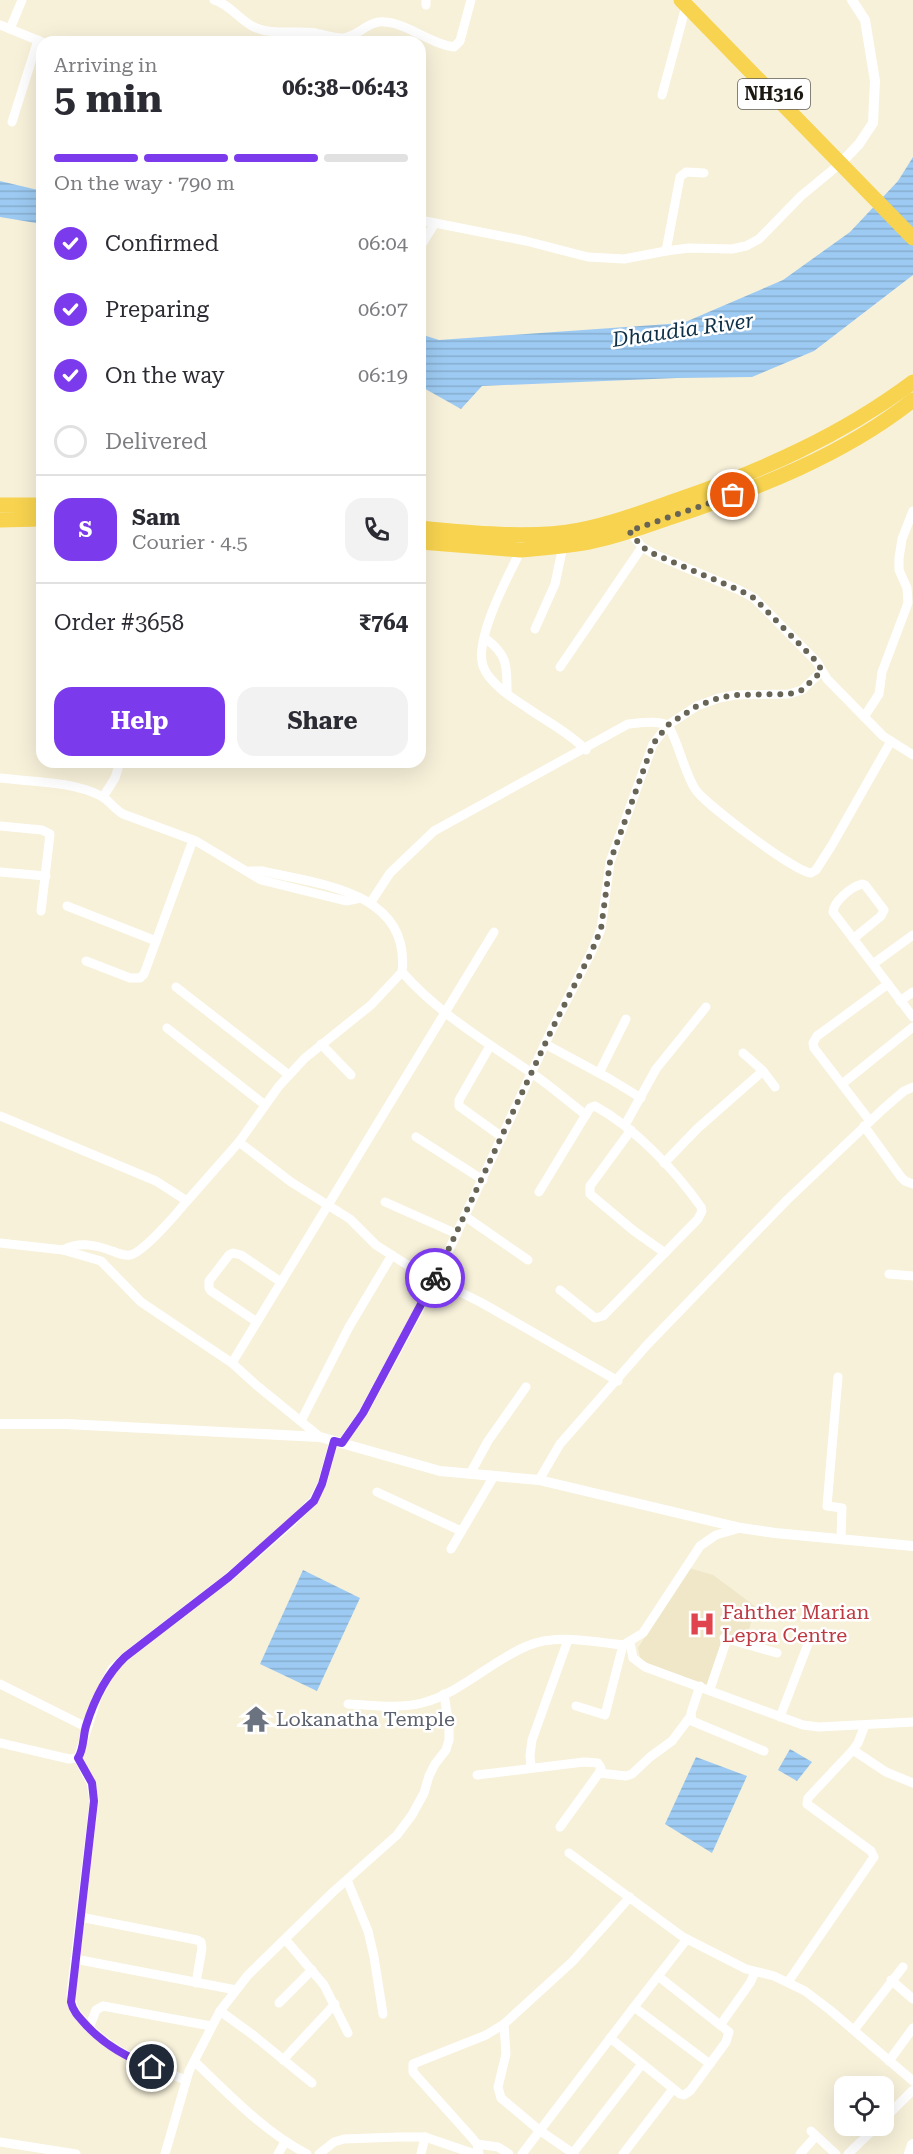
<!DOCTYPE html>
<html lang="en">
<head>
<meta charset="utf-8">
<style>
  :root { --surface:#fff; --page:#f2f2f3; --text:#2b2b33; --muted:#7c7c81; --line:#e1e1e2; --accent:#7c3aed }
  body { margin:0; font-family:"Roboto Serif",serif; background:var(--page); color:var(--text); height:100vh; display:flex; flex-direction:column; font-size:22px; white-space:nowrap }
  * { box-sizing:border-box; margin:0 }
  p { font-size:20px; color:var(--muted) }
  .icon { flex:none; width:33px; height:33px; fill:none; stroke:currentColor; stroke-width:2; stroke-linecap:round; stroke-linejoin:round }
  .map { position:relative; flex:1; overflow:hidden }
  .side { position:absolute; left:36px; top:36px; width:390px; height:732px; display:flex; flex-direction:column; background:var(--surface); border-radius:18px; box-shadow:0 6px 24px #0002 }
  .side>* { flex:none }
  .controls { position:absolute; left:834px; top:2076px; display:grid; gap:12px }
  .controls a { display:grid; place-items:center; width:60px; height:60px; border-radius:12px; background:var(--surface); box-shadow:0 6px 24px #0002; font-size:30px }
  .pin { position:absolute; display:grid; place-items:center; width:51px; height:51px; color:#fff; margin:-26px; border:3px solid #fff; border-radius:50%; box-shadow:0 2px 6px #0007 }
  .courier { position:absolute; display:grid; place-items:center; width:60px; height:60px; margin:-30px; border:4px solid #7c3aed; border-radius:50%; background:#fff; color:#222; box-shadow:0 2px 8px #0007 }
  .summary em { font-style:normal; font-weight:700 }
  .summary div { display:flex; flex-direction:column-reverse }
  .summary { display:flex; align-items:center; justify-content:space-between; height:102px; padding:0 18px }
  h1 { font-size:39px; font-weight:700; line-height:45px }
  .bar { display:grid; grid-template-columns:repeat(4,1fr); gap:9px 6px; align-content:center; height:72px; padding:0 18px }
  .bar i { height:8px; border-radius:4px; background:var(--line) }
  .bar .active { background:var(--accent) }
  .bar p { grid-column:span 4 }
  .line { display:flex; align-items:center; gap:15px; padding:0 18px; border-top:2px solid var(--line) }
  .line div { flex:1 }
  .round { display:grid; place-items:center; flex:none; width:63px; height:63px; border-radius:18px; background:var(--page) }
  ol { padding:0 18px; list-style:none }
  li { display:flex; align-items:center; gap:18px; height:66px }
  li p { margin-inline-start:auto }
  li .icon { padding:6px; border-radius:50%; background:var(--accent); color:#fff; stroke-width:4 }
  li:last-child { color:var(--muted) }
  li i { width:33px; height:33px; border:3px solid var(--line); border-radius:50% }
  .button { display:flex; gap:12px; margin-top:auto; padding:12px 18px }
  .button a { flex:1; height:69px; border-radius:18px; background:var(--accent); color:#fff; font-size:24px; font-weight:700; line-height:69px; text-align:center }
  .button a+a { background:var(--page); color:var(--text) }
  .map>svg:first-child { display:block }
  .built { fill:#efe7c8 }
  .water { fill:url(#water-rules) }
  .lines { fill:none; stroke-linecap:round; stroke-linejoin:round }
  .minor { stroke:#fff; stroke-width:9 }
  .tertiary { stroke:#fff; stroke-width:10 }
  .secondary { stroke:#fff; stroke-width:12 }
  .trunk { stroke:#f7d34f; stroke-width:15 }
  .done { stroke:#686557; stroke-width:6; stroke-dasharray:0 10.8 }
  .route { stroke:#7c3aed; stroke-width:8 }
  .labels { text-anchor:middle; stroke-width:5; stroke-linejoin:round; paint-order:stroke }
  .shield { fill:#fff; stroke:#5f5e58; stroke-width:1.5 }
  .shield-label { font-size:18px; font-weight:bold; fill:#1b1911 }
  .health-label { font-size:20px; fill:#be3a42; stroke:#fff; text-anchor:start }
  .worship-label { font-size:20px; fill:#5b616d; stroke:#fff; text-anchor:start }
  .water-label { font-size:21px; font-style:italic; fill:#0d2f48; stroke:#fff }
</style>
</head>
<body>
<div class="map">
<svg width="913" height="2154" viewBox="0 0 913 2154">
  <defs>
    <pattern id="water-rules" width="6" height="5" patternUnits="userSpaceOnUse" patternTransform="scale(1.5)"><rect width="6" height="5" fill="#9dcaf2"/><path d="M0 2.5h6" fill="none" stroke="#87adce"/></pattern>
  </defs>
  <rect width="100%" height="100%" fill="#f7f1da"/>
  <path class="built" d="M689 1568 713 1575 756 1607 744 1645 725 1640 709 1687 641 1661 638 1648Z"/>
  <g class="water">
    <path d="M913 157V275L814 351 752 377 677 378 482 386 461 409 420 386V334L439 340 683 323 783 280 850 232 898 181Z"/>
    <path d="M0 181 42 191V224L0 217Z"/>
    <path d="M303 1570 360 1598 317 1691 260 1664Z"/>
    <path d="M790 1749 812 1762 797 1781 778 1770Z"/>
    <path d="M696 1757 747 1776 712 1853 665 1824Z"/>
  </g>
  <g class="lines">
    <g class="minor">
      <path d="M214 0C230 5 238 18 252 26 271 36 295 30 316 33 324 35 334 38 343 38 358 37 368 20 385 22 409 24 430 44 454 47L460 41 471 0"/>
      <path d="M426 5V0"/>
      <path d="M0 25 42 42"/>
      <path d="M10 29 22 0"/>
      <path d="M662 95 686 6"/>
      <path d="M12 122 38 40"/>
      <path d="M420 220 526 241 588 257 624 259 666 251 689 248 732 249 746 246 759 239 801 196 841 163"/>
      <path d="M420 247 435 223"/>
      <path d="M666 251 680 177 686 172 704 173"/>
      <path d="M629 531 642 547 656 555 739 590 754 598 817 662 827 679 883 736 913 755"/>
      <path d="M521 550C509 574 474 639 483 666 489 683 512 698 526 707 547 722 567 731 586 750"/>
      <path d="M535 629 555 584 563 546"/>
      <path d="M485 638C508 655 507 666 507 692"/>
      <path d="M560 667 642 547"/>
      <path d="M864 717 879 694 882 672 908 603 907 588 899 570V558L902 539 913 511"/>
      <path d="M0 778C32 782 72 781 101 796 109 800 114 809 123 814L196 841 261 880 346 901 361 898"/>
      <path d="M103 797 115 778 120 762"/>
      <path d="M0 826 42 830 50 834 41 911"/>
      <path d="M250 871H262C318 884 411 891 402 972 438 1013 485 1041 530 1072 550 1085 567 1101 586 1115"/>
      <path d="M0 872 46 876"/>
      <path d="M371 902 390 873 434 831 628 724C641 723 655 720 668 725 679 744 684 771 695 789 705 804 795 872 811 873L816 870 832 845 891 741"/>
      <path d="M67 906 156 941"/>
      <path d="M853 939 881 916 884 910 865 885 862 884C851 887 834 901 833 912L913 1017"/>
      <path d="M86 961 130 978H140L144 974 193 840"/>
      <path d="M873 964 913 935"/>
      <path d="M176 987 289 1075"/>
      <path d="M900 1001 913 992"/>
      <path d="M167 1028 265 1105"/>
      <path d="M321 1044 351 1075"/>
      <path d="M545 1044 610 1079 641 1098"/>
      <path d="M490 1046 459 1100V1106L502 1137"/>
      <path d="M743 1053 763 1071 775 1087"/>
      <path d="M599 1073 626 1019"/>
      <path d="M842 1084 913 1027"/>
      <path d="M0 1116 156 1181 187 1201 239 1142 279 1086 305 1058 371 1005 402 972"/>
      <path d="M870 1121 814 1048 813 1043 817 1036 888 984"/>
      <path d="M625 1125 656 1069 706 1007"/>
      <path d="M864 1126 901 1177 905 1181 913 1184"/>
      <path d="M631 1130 590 1186V1194L634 1231 665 1253"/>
      <path d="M416 1137 483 1180"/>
      <path d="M239 1142 291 1182 350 1219 376 1245 434 1282 458 1291 482 1303 618 1381"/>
      <path d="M664 1163 698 1128 763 1071"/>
      <path d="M539 1192 590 1108 595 1106C635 1128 675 1170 701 1207L702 1211 698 1219 603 1316 595 1318 560 1290"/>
      <path d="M385 1202 457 1234"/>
      <path d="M466 1217 528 1260"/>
      <path d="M0 1243 63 1250 101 1261 141 1302 232 1363 255 1384 320 1437"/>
      <path d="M63 1250C79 1241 96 1245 112 1251 118 1253 123 1256 130 1255 143 1253 178 1212 187 1201"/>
      <path d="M889 1274 913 1276"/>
      <path d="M257 1322 211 1291 209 1288V1281L229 1255 233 1253 241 1255 281 1282"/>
      <path d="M232 1363 494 932"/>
      <path d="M838 1377 827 1506 842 1508 841 1538"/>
      <path d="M301 1421 349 1327 392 1255"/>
      <path d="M342 1443 363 1413 434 1282 552 1029 591 953 601 929 610 862 653 744 668 725 697 706 719 698 735 695 789 694 802 690 822 671"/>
      <path d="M470 1474 488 1441 526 1387"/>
      <path d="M539 1480 560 1444 647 1345 787 1200 882 1110 904 1091 913 1087"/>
      <path d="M377 1492 461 1531"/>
      <path d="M451 1549 494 1476"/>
      <path d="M724 1638 777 1653"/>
      <path d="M630 1643 633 1658 645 1667 803 1725 819 1727 913 1722"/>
      <path d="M0 1684 86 1727"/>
      <path d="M700 1686 691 1713 692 1721 764 1751"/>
      <path d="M710 1689 727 1639"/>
      <path d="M348 1704C371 1705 399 1709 422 1703 461 1693 491 1661 527 1646 556 1633 593 1642 623 1645L643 1633 700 1546 716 1535 740 1528"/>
      <path d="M576 1706 605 1715 623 1645"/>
      <path d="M780 1717 808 1644"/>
      <path d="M0 1743 69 1759 78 1758 97 1698 112 1669 125 1657 229 1577 291 1523 313 1501 322 1484 334 1441"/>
      <path d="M853 1750 886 1772 913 1783"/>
      <path d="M78 1758 91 1783 94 1801 71 1994C71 2009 78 2016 88 2026 115 2055 150 2066 186 2080"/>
      <path d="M531 1767 530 1755 532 1740 568 1640"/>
      <path d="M599 1773 626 1776 632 1774 650 1757 672 1741 690 1717"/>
      <path d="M477 1775 584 1762 598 1763 601 1768 599 1773 560 1827"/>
      <path d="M569 1853 683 1937 746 1969 774 1976 805 1991 830 2010 913 2081"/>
      <path d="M347 1880 368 1931 374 1957 383 2014"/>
      <path d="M80 1917 197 1940 201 1942 202 1948 196 1983"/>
      <path d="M285 1939 324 1985 348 2033"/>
      <path d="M75 1959 236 1990"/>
      <path d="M891 1980 913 1999"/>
      <path d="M788 1982 874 1857 871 1851 807 1804 808 1798 853 1750 858 1743 865 1725"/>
      <path d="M279 2003 312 1970"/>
      <path d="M634 2007 710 2064"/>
      <path d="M220 2011 253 2035 312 2083"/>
      <path d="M504 2024 506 2054 498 2087 501 2098 539 2130 574 2154"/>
      <path d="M721 2024 750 1983 755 1972"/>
      <path d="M89 2028 96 2010 103 2006 211 2026"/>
      <path d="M854 2030 903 1967"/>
      <path d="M610 2038 680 2094 684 2095 690 2091 726 2042 729 2032 658 1976"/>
      <path d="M283 2060 335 2004"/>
      <path d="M194 2061C229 2094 263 2131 307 2154"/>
      <path d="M889 2061 913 2028"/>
      <path d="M884 2119 913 2090"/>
      <path d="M811 2131 836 2154"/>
      <path d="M0 2142 76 2154"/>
      <path d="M477 2144 498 2147 509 2154"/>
      <path d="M573 2153 642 2064"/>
      <path d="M165 2154 189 2071 220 2011 248 1975 333 1892 397 1835 412 1815 424 1793 429 1776 435 1764 446 1750 449 1740V1726L444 1694"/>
      <path d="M278 2154 285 2142"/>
      <path d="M319 2154 334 2142 344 2139 398 2137H425L475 2154"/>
      <path d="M421 2154 425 2137"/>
      <path d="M479 2154 477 2144 473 2139 413 2072V2064L486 2035 504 2024 572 1962 630 1897"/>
      <path d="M522 2154 634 2007 687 1939"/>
      <path d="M623 2154 673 2089"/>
      <path d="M800 2154 816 2136"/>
      <path d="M848 2154 877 2126"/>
    </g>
    <g class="tertiary">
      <path d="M841 163 859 144 873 123 875 81 865 20 852 0"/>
      <path d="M0 1424H66L320 1437 440 1471 539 1480 741 1528 775 1533 913 1546"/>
    </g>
    <path class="secondary" d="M910 2154 913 2145"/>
    <g class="trunk">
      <path d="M681 0 913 238"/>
      <path d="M0 505H42"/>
      <path d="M0 520 42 519"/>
      <path d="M420 528C467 533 533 539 579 530 611 524 643 512 674 501 759 472 841 436 913 382"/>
      <path d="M420 542 521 550C544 548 567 546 589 542 617 537 645 526 672 517 756 489 844 455 913 400"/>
    </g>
  </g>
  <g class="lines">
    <path class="done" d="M435 1278 552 1029 591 953 601 929 610 862 653 744 668 725 697 706 719 698 735 695 789 694 802 690 822 671 817 662 754 598 739 590 656 555 642 547 629 531 733 495"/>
    <path class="route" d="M152 2067C127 2057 106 2046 87 2026 80 2018 73 2012 71 2002L94 1801 92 1783 78 1758C84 1749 83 1736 86 1726 94 1700 105 1676 125 1657L229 1577 314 1501 322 1484 334 1441 342 1443 363 1413 435 1278"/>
  </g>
  <defs>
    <symbol id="hospital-bare" viewBox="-9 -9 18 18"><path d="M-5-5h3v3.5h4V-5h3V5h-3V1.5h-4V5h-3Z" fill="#e0444e" stroke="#fff" stroke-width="2.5" paint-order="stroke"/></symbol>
    <symbol id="temple-bare" viewBox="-9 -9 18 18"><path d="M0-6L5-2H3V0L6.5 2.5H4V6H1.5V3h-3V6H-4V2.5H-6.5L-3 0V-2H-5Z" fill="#6b7280" stroke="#fff" stroke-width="2.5" paint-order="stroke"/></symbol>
  </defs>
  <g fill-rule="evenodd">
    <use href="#hospital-bare" x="683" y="1605" width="38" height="38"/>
    <use href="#temple-bare" x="237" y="1700" width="38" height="38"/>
  </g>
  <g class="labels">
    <rect class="shield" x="738" y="79" width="72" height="30" rx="4.5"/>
    <g class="shield-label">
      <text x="774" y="100">NH316</text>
    </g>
    <g class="health-label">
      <text x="722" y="1619">Fahther Marian<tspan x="722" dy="23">Lepra Centre</tspan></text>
    </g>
    <g class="worship-label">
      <text x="276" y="1726">Lokanatha Temple</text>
    </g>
    <g class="water-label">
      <text transform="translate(683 330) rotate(-8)" y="7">Dhaudia River</text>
    </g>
  </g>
</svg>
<div class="controls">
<a><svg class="icon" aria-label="locate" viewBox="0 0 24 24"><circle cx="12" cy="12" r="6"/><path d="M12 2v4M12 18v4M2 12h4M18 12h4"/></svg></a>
</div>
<div class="pin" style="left:733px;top:495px;background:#ea580c"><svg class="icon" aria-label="bag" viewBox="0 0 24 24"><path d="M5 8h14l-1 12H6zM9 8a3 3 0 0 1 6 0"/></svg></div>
<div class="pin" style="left:152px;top:2067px;background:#1f2937"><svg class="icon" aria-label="home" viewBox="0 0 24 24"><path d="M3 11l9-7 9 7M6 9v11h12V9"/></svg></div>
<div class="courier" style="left:435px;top:1278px"><svg class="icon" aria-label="bike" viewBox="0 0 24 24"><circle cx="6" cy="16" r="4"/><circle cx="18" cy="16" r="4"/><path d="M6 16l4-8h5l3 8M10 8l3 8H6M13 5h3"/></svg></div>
<section class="side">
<div class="summary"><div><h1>5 min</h1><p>Arriving in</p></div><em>06:38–06:43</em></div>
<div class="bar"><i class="active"></i><i class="active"></i><i class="active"></i><i></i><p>On the way · 790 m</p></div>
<ol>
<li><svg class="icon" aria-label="check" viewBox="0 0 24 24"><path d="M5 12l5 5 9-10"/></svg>Confirmed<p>06:04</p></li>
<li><svg class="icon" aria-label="check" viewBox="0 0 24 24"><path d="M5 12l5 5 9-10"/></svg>Preparing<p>06:07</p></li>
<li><svg class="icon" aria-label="check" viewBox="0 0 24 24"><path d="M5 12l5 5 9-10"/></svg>On the way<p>06:19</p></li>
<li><i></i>Delivered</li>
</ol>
<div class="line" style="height:108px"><b class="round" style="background:var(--accent);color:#fff">S</b><div><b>Sam</b><p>Courier · 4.5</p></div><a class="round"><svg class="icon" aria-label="phone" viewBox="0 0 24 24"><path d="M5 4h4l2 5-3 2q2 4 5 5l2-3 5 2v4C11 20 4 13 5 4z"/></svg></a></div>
<div class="line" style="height:78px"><div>Order #3658</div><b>₹764</b></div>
<div class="button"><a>Help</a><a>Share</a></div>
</section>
</div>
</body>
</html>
